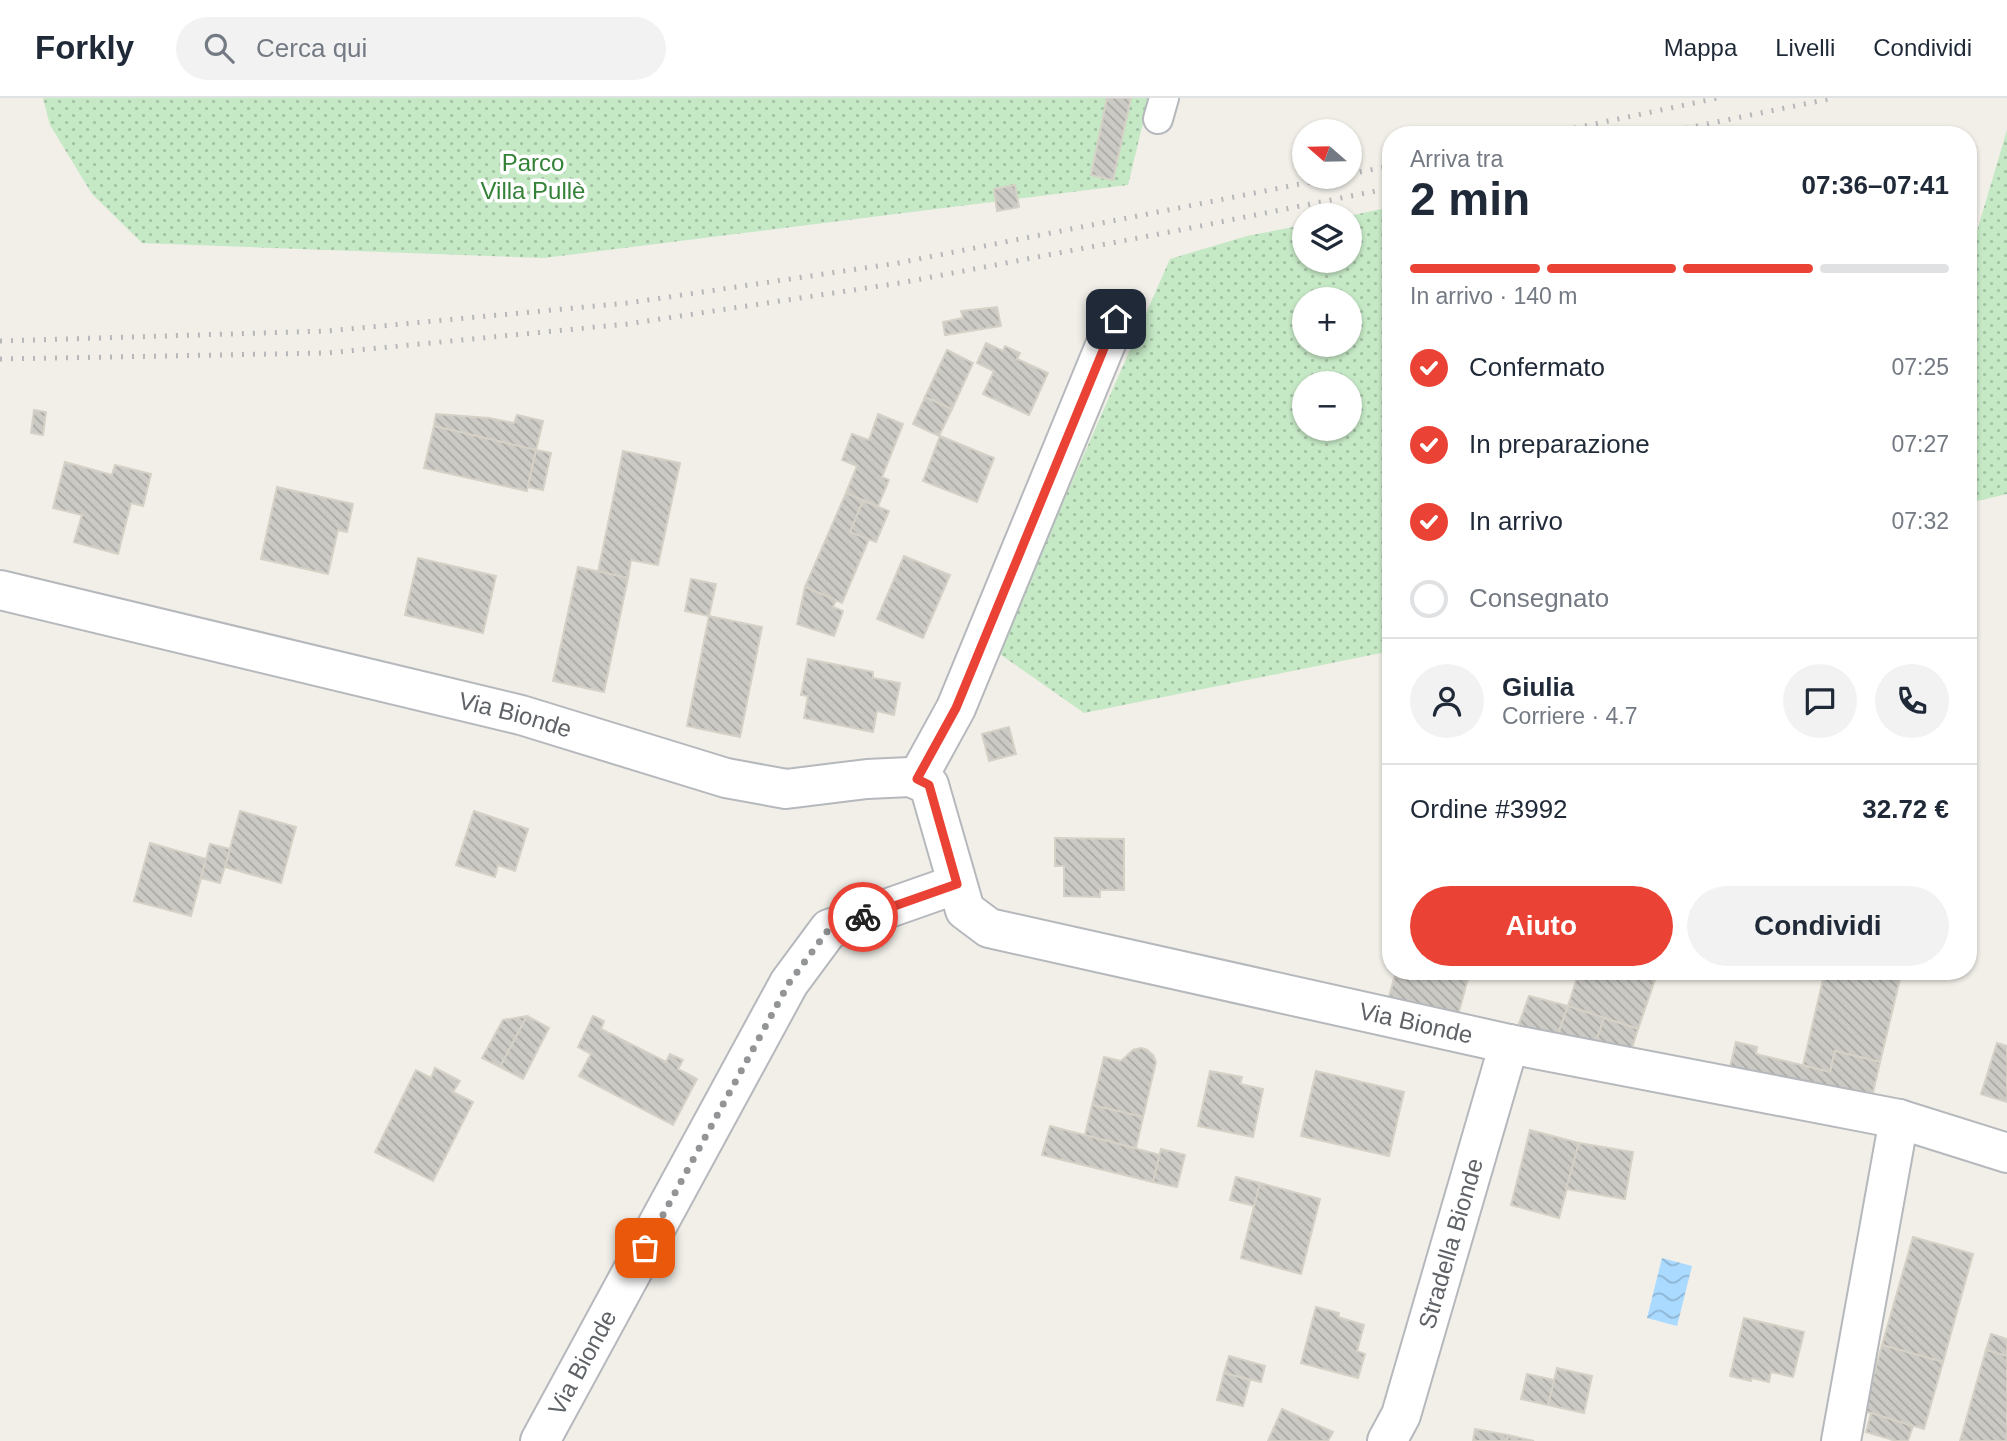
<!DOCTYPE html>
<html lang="it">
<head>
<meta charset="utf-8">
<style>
  :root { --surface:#fff; --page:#f2f2f3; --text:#1f2937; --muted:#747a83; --line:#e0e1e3; --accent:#ea4335 }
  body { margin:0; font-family:Helvetica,sans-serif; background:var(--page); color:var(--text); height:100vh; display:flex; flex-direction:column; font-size:26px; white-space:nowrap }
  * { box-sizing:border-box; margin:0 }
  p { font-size:23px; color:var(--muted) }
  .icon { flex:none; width:38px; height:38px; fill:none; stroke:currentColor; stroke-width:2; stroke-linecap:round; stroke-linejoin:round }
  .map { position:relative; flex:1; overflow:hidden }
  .side { position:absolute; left:1382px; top:28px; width:595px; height:854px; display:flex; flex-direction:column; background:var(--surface); border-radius:28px; box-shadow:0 2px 5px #0004 }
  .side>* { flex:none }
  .needle { width:46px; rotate:290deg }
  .buttons { position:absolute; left:1292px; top:21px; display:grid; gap:14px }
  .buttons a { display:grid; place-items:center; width:70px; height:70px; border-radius:50%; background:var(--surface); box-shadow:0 2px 5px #0004; font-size:35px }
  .pin { position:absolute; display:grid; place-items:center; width:60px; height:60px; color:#fff; margin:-30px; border-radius:14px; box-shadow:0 4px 10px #0006 }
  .courier { position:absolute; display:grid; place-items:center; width:70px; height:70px; margin:-35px; border:5px solid #ea4335; border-radius:50%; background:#fff; color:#222; box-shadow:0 2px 9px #0007 }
  .overview em { font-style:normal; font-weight:600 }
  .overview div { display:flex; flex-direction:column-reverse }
  .overview { display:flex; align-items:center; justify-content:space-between; height:119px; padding:0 28px }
  h1 { font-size:46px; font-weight:600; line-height:52px }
  .bar { display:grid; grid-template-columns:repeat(4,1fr); gap:10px 7px; align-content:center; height:84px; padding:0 28px }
  .bar i { height:9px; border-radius:5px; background:var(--line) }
  .bar .on { background:var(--accent) }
  .bar p { grid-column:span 4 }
  .line { display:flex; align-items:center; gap:18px; padding:0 28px; border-top:2px solid var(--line) }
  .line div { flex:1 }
  .round { display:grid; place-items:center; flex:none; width:74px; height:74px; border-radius:37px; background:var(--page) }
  ol { padding:0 28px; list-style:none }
  li { display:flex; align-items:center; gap:21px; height:77px }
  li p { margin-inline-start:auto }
  li .icon { padding:7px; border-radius:50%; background:var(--accent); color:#fff; stroke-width:4 }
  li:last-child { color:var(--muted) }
  li i { width:38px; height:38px; border:4px solid var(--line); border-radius:50% }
  .button { display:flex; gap:14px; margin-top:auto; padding:14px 28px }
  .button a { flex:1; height:80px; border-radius:42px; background:var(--accent); color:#fff; font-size:28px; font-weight:600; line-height:80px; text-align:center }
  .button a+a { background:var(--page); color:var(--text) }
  header { display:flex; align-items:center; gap:42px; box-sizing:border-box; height:98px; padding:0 35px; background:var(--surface); border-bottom:2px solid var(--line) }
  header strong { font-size:33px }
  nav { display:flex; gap:38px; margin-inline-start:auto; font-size:24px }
  .search { width:490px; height:63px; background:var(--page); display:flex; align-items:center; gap:18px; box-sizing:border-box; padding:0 24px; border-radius:38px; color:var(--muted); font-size:26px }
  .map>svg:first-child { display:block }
  .grass { fill:url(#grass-dots); fill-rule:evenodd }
  .water { fill:url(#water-waves) }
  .building { fill:url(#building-back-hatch); stroke:#d6d1c6; stroke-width:2 }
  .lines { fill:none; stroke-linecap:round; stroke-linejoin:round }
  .pedestrian-casing { stroke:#b5b8bc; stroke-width:32 }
  .minor-casing { stroke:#b5b8bc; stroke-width:42 }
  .tertiary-casing { stroke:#b5b8bc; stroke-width:42 }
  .pedestrian { stroke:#fff; stroke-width:28 }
  .minor { stroke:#fff; stroke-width:38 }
  .tertiary { stroke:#fff; stroke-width:38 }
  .rail { stroke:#b6b7b8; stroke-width:5; stroke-dasharray:2 9; stroke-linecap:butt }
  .done { stroke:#929495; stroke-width:7; stroke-dasharray:0 12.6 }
  .route { stroke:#ea4335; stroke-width:9 }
  .labels { text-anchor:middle; stroke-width:7; stroke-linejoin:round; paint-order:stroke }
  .park-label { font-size:24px; fill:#348238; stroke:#fff }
  .street-label { font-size:24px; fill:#5f6368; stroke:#fff }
</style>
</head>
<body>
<header>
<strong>Forkly</strong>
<div class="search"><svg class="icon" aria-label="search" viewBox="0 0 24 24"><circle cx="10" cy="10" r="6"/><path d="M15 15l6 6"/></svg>Cerca qui</div>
<nav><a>Mappa</a><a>Livelli</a><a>Condividi</a></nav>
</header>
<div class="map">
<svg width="2007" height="1343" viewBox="0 0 2007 1343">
  <defs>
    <pattern id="grass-dots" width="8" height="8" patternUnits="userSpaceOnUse" patternTransform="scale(1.75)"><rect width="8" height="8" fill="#c5e8c5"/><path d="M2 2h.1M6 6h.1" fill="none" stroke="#a3c0a4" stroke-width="1.8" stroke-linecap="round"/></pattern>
    <pattern id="water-waves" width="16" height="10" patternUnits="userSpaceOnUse" patternTransform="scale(1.75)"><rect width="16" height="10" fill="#aadaff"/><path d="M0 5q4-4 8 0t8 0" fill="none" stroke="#8eb4d2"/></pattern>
    <pattern id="building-back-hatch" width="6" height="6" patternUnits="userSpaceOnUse" patternTransform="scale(1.75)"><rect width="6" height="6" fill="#cccac5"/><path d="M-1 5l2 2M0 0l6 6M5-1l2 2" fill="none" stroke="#a9a8a4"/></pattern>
  </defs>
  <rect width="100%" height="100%" fill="#f1efe8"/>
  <g class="grass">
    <path d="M43 0H1149L1128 87 544 160 142 145 92 96 50 27Z"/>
    <path d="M2007 32V396L1969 405V160Z"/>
    <path d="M1391 109V553L1084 615 997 554 1170 161 1247 138 1304 127V163H1349V118ZM1304 201H1349V247H1304ZM1304 285H1349V331H1304Z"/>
  </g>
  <path class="water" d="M1662 1160 1692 1168 1677 1228 1647 1220Z"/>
  <g class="building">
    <path d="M1107 0H1131L1113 82 1091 77Z"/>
    <path d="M1015 87 1019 109 997 113 994 91Z"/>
    <path d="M997 209 1001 228 945 237 943 224 963 220 961 213Z"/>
    <path d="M986 245 1003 253 1005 248 1020 255 1017 261 1048 275 1029 317 983 296 994 273 977 265Z"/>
    <path d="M947 252 973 265 952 311 925 299Z"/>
    <path d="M925 299 952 311 939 338 913 326Z"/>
    <path d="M34 312 46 314 43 337 31 335Z"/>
    <path d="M436 316 489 320 514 325 517 317 543 323 536 352 434 328Z"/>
    <path d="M878 316 903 326 882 379 889 382 878 408 846 395 857 368 842 362 852 336 869 342Z"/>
    <path d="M434 328 536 352 527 393 424 370Z"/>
    <path d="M940 338 994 360 977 404 923 383Z"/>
    <path d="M536 352 551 355 543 392 528 389Z"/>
    <path d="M623 353 680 365 658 467 631 462 628 480 598 474Z"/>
    <path d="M65 364 112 377 115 367 151 376 143 408 131 405 118 456 74 444 82 417 53 410Z"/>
    <path d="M277 389 353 406 347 434 338 432 328 476 261 461Z"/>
    <path d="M846 395 863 403 850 434 869 441 842 505 805 489Z"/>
    <path d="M863 403 889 413 876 444 850 434Z"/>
    <path d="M904 458 950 477 923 540 877 521Z"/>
    <path d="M418 460 496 478 483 535 405 517Z"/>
    <path d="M578 469 628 480 604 594 553 583Z"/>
    <path d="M691 481 716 486 709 518 685 513Z"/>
    <path d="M805 489 836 502 833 509 843 513 834 538 797 526Z"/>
    <path d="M709 518 762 529 740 639 687 628Z"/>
    <path d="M808 561 873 574V580L900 585 894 617 877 613 873 634 804 620 808 598 801 597Z"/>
    <path d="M1009 629 1016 656 989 663 982 636Z"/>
    <path d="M240 713 296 729 281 785 225 769Z"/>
    <path d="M474 713 528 731 515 773 498 767 495 779 456 767Z"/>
    <path d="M1055 740 1124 741V792H1100V799L1064 798V768H1055Z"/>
    <path d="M150 745 206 761 191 818 134 803Z"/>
    <path d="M210 746 230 751 220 785 201 780Z"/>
    <path d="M1396 873H1470L1457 921 1387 906Z"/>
    <path d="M1579 873H1658L1638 931 1568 908Z"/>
    <path d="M1825 873H1868L1900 881 1880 964 1835 953 1830 974 1803 967Z"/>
    <path d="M1529 898 1568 908 1557 939 1516 934Z"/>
    <path d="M1568 908 1604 920 1594 950 1557 939Z"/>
    <path d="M527 918 500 969 482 960 503 922Z"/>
    <path d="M527 918 549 930 523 981 500 969Z"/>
    <path d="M593 918 604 923 601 931 666 964 670 956 683 962 678 971 697 981 673 1027 579 978 591 956 578 949Z"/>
    <path d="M1604 920 1638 931 1630 956 1594 950Z"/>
    <path d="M1736 944 1757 949 1756 956 1830 974 1835 953 1880 964 1870 1008 1728 977Z"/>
    <path d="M1997 945 2007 948V1004L1981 996Z"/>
    <path d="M1141 950 1147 952 1153 957 1156 964 1143 1019 1092 1007 1104 959 1121 963 1133 952Z"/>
    <path d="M435 970 460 983 453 994 473 1004 433 1083 375 1054 416 972 431 980Z"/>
    <path d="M1210 973 1242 979 1240 986 1263 991 1253 1039 1198 1028Z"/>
    <path d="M1316 973 1404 994 1389 1058 1301 1038Z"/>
    <path d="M1092 1007 1143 1019 1136 1050 1085 1037Z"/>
    <path d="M1050 1028 1160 1057 1153 1084 1042 1057Z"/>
    <path d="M1530 1032 1579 1045 1559 1120 1511 1107Z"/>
    <path d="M1579 1045 1633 1054 1625 1101 1566 1091Z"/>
    <path d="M1161 1051 1185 1057 1177 1089 1153 1084Z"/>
    <path d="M1236 1079 1260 1085 1255 1108 1230 1102Z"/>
    <path d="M1260 1085 1320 1101 1301 1176 1241 1160Z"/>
    <path d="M1913 1139 1973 1156 1943 1264 1882 1247Z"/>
    <path d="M1316 1209 1339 1215 1338 1219 1364 1227 1357 1253 1365 1256 1358 1280 1301 1265Z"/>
    <path d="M1744 1220 1804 1234 1793 1279 1771 1274 1769 1284 1752 1280 1751 1283 1730 1278Z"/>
    <path d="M1991 1236 2007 1241V1258L1986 1252Z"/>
    <path d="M1882 1247 1943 1264 1924 1331 1864 1313Z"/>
    <path d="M1986 1252 2007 1258V1343H1960Z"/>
    <path d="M1229 1258 1265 1268 1261 1284 1224 1275Z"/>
    <path d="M1557 1270 1592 1278 1584 1315 1548 1307Z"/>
    <path d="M1224 1275 1250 1282 1243 1308 1217 1302Z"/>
    <path d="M1527 1276 1554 1282 1548 1307 1521 1301Z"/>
    <path d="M1282 1311 1333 1334 1328 1343H1268Z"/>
    <path d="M1871 1315 1913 1328 1908 1343H1896L1866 1334Z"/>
    <path d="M1475 1331 1508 1337 1507 1343H1473Z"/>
    <path d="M1508 1337 1534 1343H1507Z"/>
  </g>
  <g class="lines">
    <defs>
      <path id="pedestrian" d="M1158 21 1164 0"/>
      <g id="minor">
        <path d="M917 681 956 610 1116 221"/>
        <path id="s1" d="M540 1343 789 885 829 831 957 786"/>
        <path id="s2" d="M1387 1343 1401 1317 1509 946"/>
        <path d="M1841 1343 1899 1021"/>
      </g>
      <g id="tertiary">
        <path id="s3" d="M0 492 521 617 726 680 786 691 867 681 910 679 929 687 965 812 989 830 1509 946 1899 1021 2007 1055"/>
      </g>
    </defs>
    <use href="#pedestrian" class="pedestrian-casing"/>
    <use href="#minor" class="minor-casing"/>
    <use href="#tertiary" class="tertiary-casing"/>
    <use href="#pedestrian" class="pedestrian"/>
    <use href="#minor" class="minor"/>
    <use href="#tertiary" class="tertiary"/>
    <g class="rail">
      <path d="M1542 37 1718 0"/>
      <path d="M1653 37 1834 0"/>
      <path d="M1349 76 1391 68"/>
      <path d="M0 243 327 233 628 205 898 165 1336 79"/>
      <path d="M0 261 327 255 627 226 900 185 1180 132 1391 90"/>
    </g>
  </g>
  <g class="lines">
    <path class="done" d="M645 1150 789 885 829 831 863 819"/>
    <path class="route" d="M863 819 957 786 929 687 917 681 956 610 1116 221"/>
  </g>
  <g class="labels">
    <g class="park-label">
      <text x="533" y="73">Parco<tspan x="533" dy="28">Villa Pullè</tspan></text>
    </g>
    <g class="street-label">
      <text dy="8" stroke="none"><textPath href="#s3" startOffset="530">Via Bionde</textPath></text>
      <text dy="8" stroke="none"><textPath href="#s3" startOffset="1554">Via Bionde</textPath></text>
      <text dy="8" stroke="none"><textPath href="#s2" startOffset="208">Stradella Bionde</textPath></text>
      <text dy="8" stroke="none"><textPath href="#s1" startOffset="89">Via Bionde</textPath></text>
    </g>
  </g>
</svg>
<div class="buttons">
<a><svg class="needle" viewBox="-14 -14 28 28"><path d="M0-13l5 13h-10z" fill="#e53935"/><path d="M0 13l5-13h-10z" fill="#747a83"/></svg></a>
<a><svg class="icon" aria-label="layers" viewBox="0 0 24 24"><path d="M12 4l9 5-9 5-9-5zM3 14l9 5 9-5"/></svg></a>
<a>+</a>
<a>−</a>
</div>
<div class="pin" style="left:645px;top:1150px;background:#ea580c"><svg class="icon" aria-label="bag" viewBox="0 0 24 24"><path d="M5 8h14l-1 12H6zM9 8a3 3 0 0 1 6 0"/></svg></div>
<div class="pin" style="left:1116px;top:221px;background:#1f2937"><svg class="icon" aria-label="home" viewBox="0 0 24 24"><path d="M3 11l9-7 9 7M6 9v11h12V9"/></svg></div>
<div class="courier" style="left:863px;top:819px"><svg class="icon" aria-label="bike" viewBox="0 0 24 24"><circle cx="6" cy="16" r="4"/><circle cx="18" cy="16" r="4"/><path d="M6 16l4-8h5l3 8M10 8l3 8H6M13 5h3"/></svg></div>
<section class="side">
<div class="overview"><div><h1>2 min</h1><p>Arriva tra</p></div><em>07:36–07:41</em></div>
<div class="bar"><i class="on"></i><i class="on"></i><i class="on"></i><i></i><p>In arrivo · 140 m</p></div>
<ol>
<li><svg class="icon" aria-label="check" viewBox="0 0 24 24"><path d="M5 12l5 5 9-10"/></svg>Confermato<p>07:25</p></li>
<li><svg class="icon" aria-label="check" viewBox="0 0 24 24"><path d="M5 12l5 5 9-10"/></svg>In preparazione<p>07:27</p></li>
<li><svg class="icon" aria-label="check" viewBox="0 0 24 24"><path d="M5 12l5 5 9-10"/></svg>In arrivo<p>07:32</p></li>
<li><i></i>Consegnato</li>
</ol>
<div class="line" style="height:126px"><a class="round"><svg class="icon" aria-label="person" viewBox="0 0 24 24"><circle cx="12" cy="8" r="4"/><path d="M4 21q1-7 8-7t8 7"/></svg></a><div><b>Giulia</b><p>Corriere · 4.7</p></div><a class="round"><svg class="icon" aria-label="chat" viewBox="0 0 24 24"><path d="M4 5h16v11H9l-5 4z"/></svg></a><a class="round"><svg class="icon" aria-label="phone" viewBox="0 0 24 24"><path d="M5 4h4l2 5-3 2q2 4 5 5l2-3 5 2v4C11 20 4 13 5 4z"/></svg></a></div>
<div class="line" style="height:91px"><div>Ordine #3992</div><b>32.72 €</b></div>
<div class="button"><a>Aiuto</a><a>Condividi</a></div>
</section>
</div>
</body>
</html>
